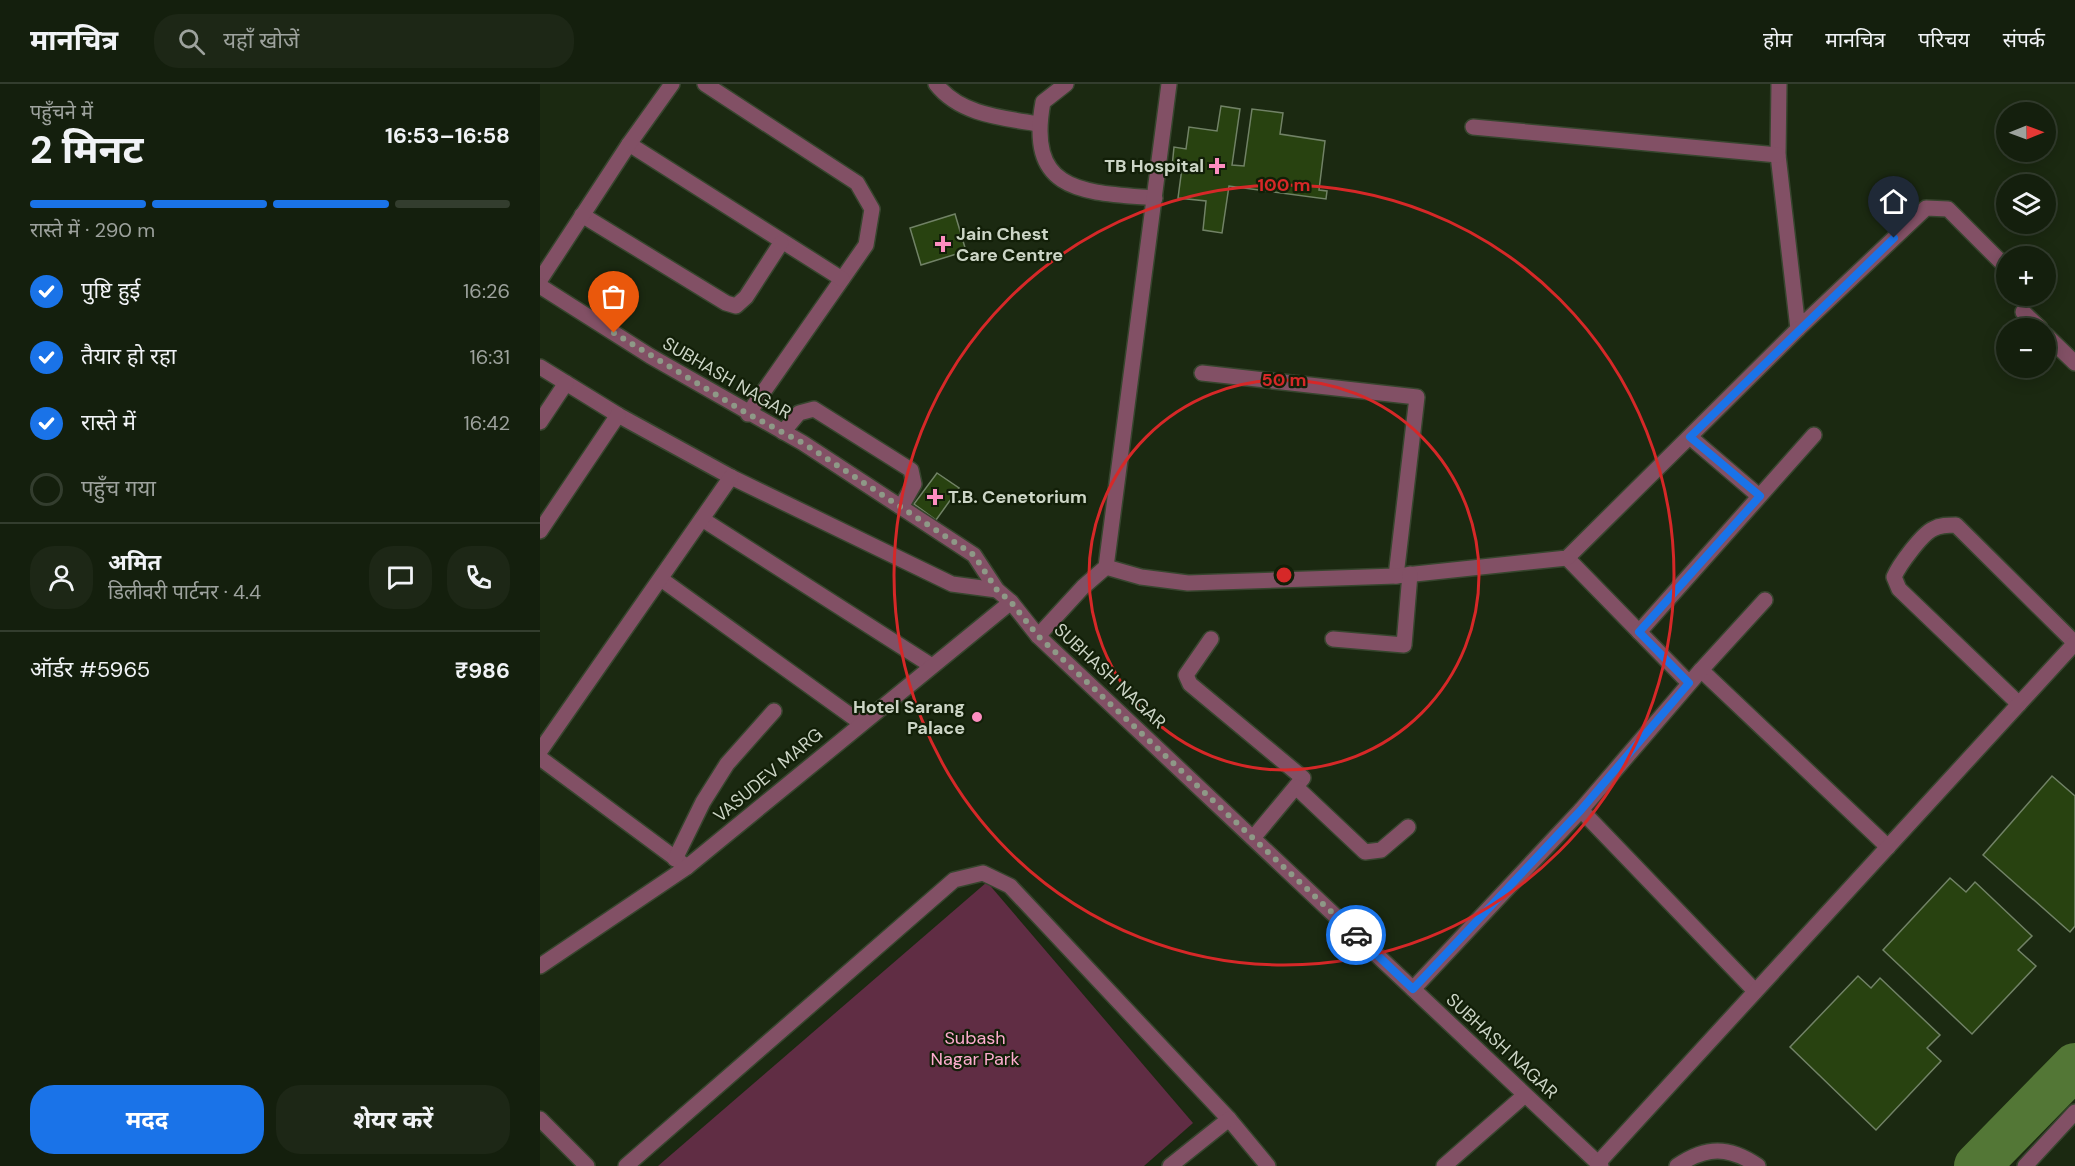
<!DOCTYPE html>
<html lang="hi">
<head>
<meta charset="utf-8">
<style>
  :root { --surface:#141f0d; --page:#1d2716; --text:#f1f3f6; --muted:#9da29d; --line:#333d2e; --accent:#1a73e8 }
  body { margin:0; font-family:"DM Sans","Noto Sans Devanagari",sans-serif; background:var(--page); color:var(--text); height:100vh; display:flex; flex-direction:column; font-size:22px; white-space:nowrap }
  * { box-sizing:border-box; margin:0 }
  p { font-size:20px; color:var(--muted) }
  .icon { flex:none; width:33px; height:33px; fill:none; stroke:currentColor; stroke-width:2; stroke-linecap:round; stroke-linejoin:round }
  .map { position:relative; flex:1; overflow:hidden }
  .panel { display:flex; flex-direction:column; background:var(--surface); width:540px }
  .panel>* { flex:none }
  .needle { width:39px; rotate:89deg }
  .tools { position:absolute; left:1456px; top:18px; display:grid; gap:12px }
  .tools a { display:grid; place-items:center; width:60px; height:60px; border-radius:50%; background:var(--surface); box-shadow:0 3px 15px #0003,0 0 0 2px var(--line); font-size:30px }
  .pin { position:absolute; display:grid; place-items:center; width:51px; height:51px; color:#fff; margin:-62px -26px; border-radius:50% 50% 50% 0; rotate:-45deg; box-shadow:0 0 6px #0007 }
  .pin .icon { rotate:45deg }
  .courier { position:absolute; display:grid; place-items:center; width:60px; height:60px; margin:-30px; border:4px solid #1a73e8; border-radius:50%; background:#fff; color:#222; box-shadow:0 2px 8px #0007 }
  .head em { font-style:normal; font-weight:700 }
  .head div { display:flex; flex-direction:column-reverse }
  .head { display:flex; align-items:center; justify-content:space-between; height:102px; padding:0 30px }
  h1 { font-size:39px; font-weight:700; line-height:45px }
  .bar { display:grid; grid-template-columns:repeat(4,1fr); gap:9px 6px; align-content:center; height:72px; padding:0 30px }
  .bar i { height:8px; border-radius:4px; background:var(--line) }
  .bar .on { background:var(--accent) }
  .bar p { grid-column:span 4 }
  .line { display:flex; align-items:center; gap:15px; padding:0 30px; border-top:2px solid var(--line) }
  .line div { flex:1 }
  .round { display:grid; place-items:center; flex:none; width:63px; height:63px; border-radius:24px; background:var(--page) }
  ol { padding:0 30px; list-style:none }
  li { display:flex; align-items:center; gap:18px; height:66px }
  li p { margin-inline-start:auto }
  li .icon { padding:6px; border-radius:50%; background:var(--accent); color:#fff; stroke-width:4 }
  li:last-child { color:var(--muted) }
  li i { width:33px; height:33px; border:3px solid var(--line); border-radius:50% }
  .cta { display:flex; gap:12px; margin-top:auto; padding:12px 30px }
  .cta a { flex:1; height:69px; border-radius:24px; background:var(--accent); color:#fff; font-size:24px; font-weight:700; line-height:69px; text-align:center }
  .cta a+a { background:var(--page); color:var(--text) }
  header { display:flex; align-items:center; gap:36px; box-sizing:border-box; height:84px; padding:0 30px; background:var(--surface); border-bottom:2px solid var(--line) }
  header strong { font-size:28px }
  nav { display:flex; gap:33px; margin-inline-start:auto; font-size:21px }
  .search { width:420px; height:54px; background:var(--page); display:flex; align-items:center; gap:15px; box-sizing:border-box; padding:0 21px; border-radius:24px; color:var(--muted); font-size:22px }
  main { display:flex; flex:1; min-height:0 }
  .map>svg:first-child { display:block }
  .green { fill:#602d44 }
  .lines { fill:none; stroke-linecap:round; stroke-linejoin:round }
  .river { stroke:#537736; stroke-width:46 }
  .building { fill:#284210; stroke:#718266; stroke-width:1.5 }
  .minor-casing { stroke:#37452e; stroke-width:18 }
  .minor { stroke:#825065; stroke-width:15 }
  .done { stroke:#8e9987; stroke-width:6; stroke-dasharray:0 10.8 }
  .route { stroke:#1a73e8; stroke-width:8 }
  .ring { fill:none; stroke:#d62828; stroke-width:3 }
  .poi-dot { fill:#fd8ec0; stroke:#121f08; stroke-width:2 }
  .labels { text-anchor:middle; stroke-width:4.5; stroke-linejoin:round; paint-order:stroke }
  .poi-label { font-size:18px; font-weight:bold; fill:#ccd5c6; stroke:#121f08; text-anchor:end }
  .street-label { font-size:18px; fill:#ccd5c6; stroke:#121f08 }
  .park-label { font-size:18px; fill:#feaccf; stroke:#121f08 }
  .centre { fill:#d62828; stroke:#121f08; stroke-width:3 }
  .ring-label { font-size:18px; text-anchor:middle; font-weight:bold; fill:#d62828; stroke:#121f08; stroke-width:4.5; stroke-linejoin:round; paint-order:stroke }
</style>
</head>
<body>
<header>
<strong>मानचित्र</strong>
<div class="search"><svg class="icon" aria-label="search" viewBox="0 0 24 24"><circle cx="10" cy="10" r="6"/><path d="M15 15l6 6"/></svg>यहाँ खोजें</div>
<nav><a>होम</a><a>मानचित्र</a><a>परिचय</a><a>संपर्क</a></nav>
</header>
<main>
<section class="panel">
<div class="head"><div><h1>2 मिनट</h1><p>पहुँचने में</p></div><em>16:53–16:58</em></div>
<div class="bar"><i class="on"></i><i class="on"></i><i class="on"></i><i></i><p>रास्ते में · 290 m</p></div>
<ol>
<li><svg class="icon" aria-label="check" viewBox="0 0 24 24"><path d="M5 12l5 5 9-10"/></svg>पुष्टि हुई<p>16:26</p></li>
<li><svg class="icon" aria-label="check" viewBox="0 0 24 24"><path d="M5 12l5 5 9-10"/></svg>तैयार हो रहा<p>16:31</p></li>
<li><svg class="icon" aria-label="check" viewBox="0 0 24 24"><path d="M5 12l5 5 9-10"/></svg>रास्ते में<p>16:42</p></li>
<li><i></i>पहुँच गया</li>
</ol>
<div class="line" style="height:108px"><a class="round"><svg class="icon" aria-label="person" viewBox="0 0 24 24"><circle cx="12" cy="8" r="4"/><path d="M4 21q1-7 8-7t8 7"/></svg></a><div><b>अमित</b><p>डिलीवरी पार्टनर · 4.4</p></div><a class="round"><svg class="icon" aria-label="chat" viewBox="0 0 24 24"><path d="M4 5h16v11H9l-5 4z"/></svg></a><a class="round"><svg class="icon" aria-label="phone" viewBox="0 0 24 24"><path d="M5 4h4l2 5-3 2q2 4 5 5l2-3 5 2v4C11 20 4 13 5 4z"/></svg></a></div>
<div class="line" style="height:78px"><div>ऑर्डर #5965</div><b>₹986</b></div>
<div class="cta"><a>मदद</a><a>शेयर करें</a></div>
</section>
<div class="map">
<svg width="1535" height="1082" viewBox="0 0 1535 1082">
  <rect width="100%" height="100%" fill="#1b2911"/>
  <path class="green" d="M447 798 653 1039 604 1082H118Z"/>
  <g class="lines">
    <path class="river" d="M1437 1082 1535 982"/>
  </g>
  <g class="building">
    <path d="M681 22 700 25 692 81 704 82 712 25 743 29 740 50 785 57 779 106 787 107 786 115 689 102 682 149 663 146 666 117 638 114 642 84 632 83 634 63 646 65 649 43 677 47Z"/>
    <path d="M415 130 426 167 381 181 370 144Z"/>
    <path d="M397 389 419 404 396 436 374 420Z"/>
    <path d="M1512 692 1535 712V842L1530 848 1443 771Z"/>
    <path d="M1410 794 1426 808 1435 798 1492 852 1478 866 1496 882 1432 950 1343 866Z"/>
    <path d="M1318 892 1331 904 1340 894 1400 951 1387 964 1401 977 1336 1046 1250 963Z"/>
  </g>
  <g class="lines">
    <defs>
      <g id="minor">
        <path d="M165 0 317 99 332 125 326 161 208 330"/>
        <path d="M396 0C420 31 463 34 499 40"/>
        <path d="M526 0 503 18C486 110 544 108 615 114"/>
        <path d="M1239 0 1238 71 1258 245 1386 124 1408 125 1467 184"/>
        <path d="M933 43 1238 71"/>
        <path d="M89 60 302 195"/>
        <path d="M42 131 186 219 196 222 206 213 241 159"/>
        <path d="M0 196 89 60 132 0"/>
        <path d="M0 202 110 272 263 359 434 471 457 506 471 518 498 552 1061 1082"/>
        <path d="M1483 228 1500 244"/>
        <path d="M1506 251 1535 279"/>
        <path d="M0 283 78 331 191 393 412 500 457 506"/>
        <path d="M662 289 877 313 856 492"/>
        <path d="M0 338 26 299"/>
        <path d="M243 348 259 329 274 325 371 386 374 400 361 423"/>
        <path d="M1150 353 1219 412"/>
        <path d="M162 435 392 582"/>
        <path d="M0 447 78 331"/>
        <path d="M1027 474 1149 599"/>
        <path d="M566 483 601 493 648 499 856 492 1027 474 1258 245"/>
        <path d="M121 495 321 639"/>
        <path d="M1099 548 1274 351"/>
        <path d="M498 552 543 503 566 483 629 0"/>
        <path d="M671 555 646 591 650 600 763 694 713 754"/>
        <path d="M793 555 864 561 870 490"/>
        <path d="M1161 586 1348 763"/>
        <path d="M1479 620 1359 505 1354 493C1359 481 1382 450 1393 445 1400 441 1408 441 1416 441L1535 559"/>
        <path d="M0 667 191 393"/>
        <path d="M0 674 147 783"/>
        <path d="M756 703 825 768 841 766 868 743"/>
        <path d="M135 775 163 718 187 680 234 627"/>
        <path d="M0 882 147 783 471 518"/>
        <path d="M873 905 1041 726"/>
        <path d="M1215 907 1041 726 1161 586 1225 516"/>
        <path d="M0 1035 47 1082"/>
        <path d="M1058 1079 1535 559"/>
        <path d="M86 1082 414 796 443 789 470 802 689 1035 728 1082"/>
        <path d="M630 1082 689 1035"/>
        <path d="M904 1082 985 1011"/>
        <path d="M1137 1082C1166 1062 1189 1062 1218 1082"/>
        <path d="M1485 1082 1535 1028"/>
      </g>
    </defs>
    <use href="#minor" class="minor-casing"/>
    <use href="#minor" class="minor"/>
  </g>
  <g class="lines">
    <path class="done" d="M74 249 208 330 263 359 434 471 457 506 471 518 498 552 816 851"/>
    <path class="route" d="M816 851 873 905 1041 726 1149 599 1099 548 1220 412 1150 353 1354 154"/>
  </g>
  <g class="ring">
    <circle cx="744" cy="491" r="195"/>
    <circle cx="744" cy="491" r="390"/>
  </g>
  <g class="poi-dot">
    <path d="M674 73h6v6h6v6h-6v6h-6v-6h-6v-6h6z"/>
    <path d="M400 151h6v6h6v6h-6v6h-6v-6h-6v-6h6z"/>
    <path d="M392 404h6v6h6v6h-6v6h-6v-6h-6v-6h6z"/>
    <circle cx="437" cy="633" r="6"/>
  </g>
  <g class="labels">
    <g class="poi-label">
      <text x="664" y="88">TB Hospital</text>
      <text x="416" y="156" text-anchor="start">Jain Chest<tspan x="416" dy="21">Care Centre</tspan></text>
      <text x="408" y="419" text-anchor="start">T.B. Cenetorium</text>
      <text x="425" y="629">Hotel Sarang<tspan x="425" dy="21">Palace</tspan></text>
    </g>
    <g class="street-label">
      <text transform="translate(187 294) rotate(30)" y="6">SUBHASH NAGAR</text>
      <text transform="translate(570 592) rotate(43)" y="6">SUBHASH NAGAR</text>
      <text transform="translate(228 691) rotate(-40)" y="6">VASUDEV MARG</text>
      <text transform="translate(962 962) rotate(43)" y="6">SUBHASH NAGAR</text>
    </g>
    <g class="park-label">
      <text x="435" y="960">Subash<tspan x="435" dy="21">Nagar Park</tspan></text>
    </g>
  </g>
  <circle cx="744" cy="491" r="9" class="centre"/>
  <g class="ring-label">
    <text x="744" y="107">100 m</text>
    <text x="744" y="302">50 m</text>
  </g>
</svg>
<div class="tools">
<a><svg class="needle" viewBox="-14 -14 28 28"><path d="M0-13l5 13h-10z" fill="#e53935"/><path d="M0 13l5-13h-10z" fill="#9da29d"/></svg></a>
<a><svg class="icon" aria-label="layers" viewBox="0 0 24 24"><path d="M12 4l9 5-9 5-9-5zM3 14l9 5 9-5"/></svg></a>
<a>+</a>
<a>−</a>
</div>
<div class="pin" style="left:74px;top:249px;background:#ea580c"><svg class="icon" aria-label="bag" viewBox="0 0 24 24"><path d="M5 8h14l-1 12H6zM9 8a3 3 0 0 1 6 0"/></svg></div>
<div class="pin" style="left:1354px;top:154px;background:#1f2937"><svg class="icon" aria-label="home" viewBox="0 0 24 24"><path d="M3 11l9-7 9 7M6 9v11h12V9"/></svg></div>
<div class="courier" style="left:816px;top:851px"><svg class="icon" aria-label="car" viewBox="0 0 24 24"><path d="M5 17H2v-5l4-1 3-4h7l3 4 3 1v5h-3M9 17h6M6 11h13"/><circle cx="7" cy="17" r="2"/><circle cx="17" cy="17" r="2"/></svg></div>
</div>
</main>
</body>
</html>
